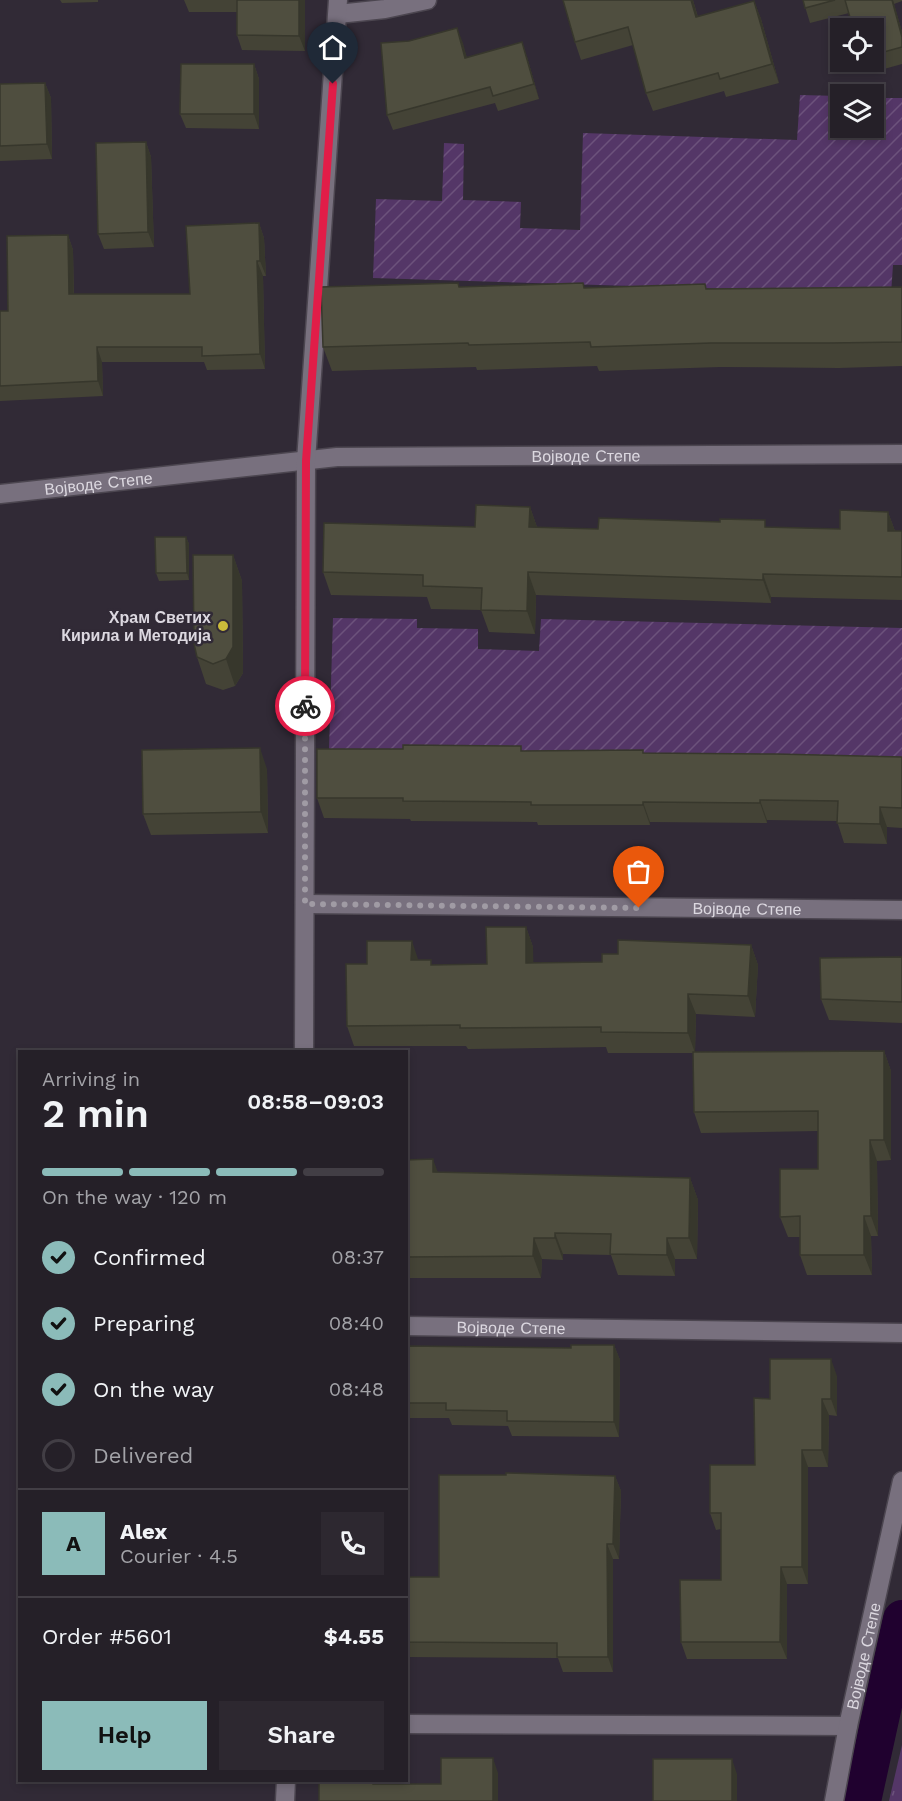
<!DOCTYPE html>
<html lang="en">
<head>
<meta charset="utf-8">
<style>
  :root { --surface:#252028; --page:#2d2830; --text:#f1f3f6; --muted:#a3a3a8; --line:#423e45; --accent:#8bbbb9 }
  body { margin:0; font-family:"Work Sans",sans-serif; background:var(--page); color:var(--text); height:100vh; display:flex; flex-direction:column; font-size:22px; white-space:nowrap }
  * { box-sizing:border-box; margin:0 }
  p { font-size:20px; color:var(--muted) }
  .icon { flex:none; width:33px; height:33px; fill:none; stroke:currentColor; stroke-width:2; stroke-linecap:round; stroke-linejoin:round }
  .map { position:relative; flex:1; overflow:hidden }
  .details { position:absolute; left:18px; top:1050px; width:390px; height:732px; display:flex; flex-direction:column; background:var(--surface); border-radius:0px; box-shadow:0 3px 9px #0003,0 0 0 2px var(--line) }
  .details>* { flex:none }
  .buttons { position:absolute; left:830px; top:18px; display:grid; gap:12px }
  .buttons a { display:grid; place-items:center; width:54px; height:54px; border-radius:0px; background:var(--surface); box-shadow:0 3px 9px #0003,0 0 0 2px var(--line); font-size:30px }
  .pin { position:absolute; display:grid; place-items:center; width:51px; height:51px; color:#fff; margin:-62px -26px; border-radius:50% 50% 50% 0; rotate:-45deg; box-shadow:0 0 6px #0007 }
  .pin .icon { rotate:45deg }
  .courier { position:absolute; display:grid; place-items:center; width:60px; height:60px; margin:-30px; border:4px solid #e11d48; border-radius:50%; background:#fff; color:#222; box-shadow:0 2px 8px #0007 }
  .headline em { font-style:normal; font-weight:600 }
  .headline div { display:flex; flex-direction:column-reverse }
  .headline { display:flex; align-items:center; justify-content:space-between; height:102px; padding:0 24px }
  h1 { font-size:39px; font-weight:600; line-height:45px }
  .bar { display:grid; grid-template-columns:repeat(4,1fr); gap:9px 6px; align-content:center; height:72px; padding:0 24px }
  .bar i { height:8px; border-radius:4px; background:var(--line) }
  .bar .selected { background:var(--accent) }
  .bar p { grid-column:span 4 }
  .line { display:flex; align-items:center; gap:15px; padding:0 24px; border-top:2px solid var(--line) }
  .line div { flex:1 }
  .round { display:grid; place-items:center; flex:none; width:63px; height:63px; border-radius:0px; background:var(--page) }
  ol { padding:0 24px; list-style:none }
  li { display:flex; align-items:center; gap:18px; height:66px }
  li p { margin-inline-start:auto }
  li .icon { padding:6px; border-radius:50%; background:var(--accent); color:#111; stroke-width:4 }
  li:last-child { color:var(--muted) }
  li i { width:33px; height:33px; border:3px solid var(--line); border-radius:50% }
  .action { display:flex; gap:12px; margin-top:auto; padding:12px 24px }
  .action a { flex:1; height:69px; border-radius:0px; background:var(--accent); color:#111; font-size:24px; font-weight:600; line-height:69px; text-align:center }
  .action a+a { background:var(--page); color:var(--text) }
  .map>svg:first-child { display:block }
  .grass { fill:url(#grass-tufts) }
  .garden { fill:url(#garden-furrows) }
  .lines { fill:none; stroke-linecap:round; stroke-linejoin:round }
  .canal { stroke:#20012f; stroke-width:38 }
  .minor-casing { stroke:#4c4650; stroke-width:21 }
  .minor { stroke:#78707e; stroke-width:18 }
  .wall { fill:#444336 }
  .shaded-wall { fill:#37372c }
  .building { fill:#4f4e3f; stroke:#37372c; stroke-width:1.5 }
  .done { stroke:#a09ba4; stroke-width:6; stroke-dasharray:0 10.8 }
  .route { stroke:#e11d48; stroke-width:8 }
  .poi-dot { fill:#caba3a; stroke:#312a36; stroke-width:2 }
  .labels { text-anchor:middle; stroke-width:5; stroke-linejoin:round; paint-order:stroke }
  .street-label { font-size:16px; fill:#dcd8e0; stroke:#312a36 }
  .poi-label { font-size:16px; font-weight:bold; fill:#dcd8e0; stroke:#312a36; text-anchor:end }
</style>
</head>
<body>
<div class="map">
<svg width="902" height="1801" viewBox="0 0 902 1801">
  <defs>
    <pattern id="grass-tufts" width="24" height="20" patternUnits="userSpaceOnUse" patternTransform="scale(1.5)"><rect width="24" height="20" fill="#543667"/><path d="M3 7l-1-3M5 7V3M7 7l1-3M15 17l-1-3M17 17v-4M19 17l1-3" fill="none" stroke="#6c527c"/></pattern>
    <pattern id="garden-furrows" width="10" height="10" patternUnits="userSpaceOnUse" patternTransform="scale(1.5)"><rect width="10" height="10" fill="#543667"/><path d="M-1 1l2-2M0 10L10 0M9 11l2-2" fill="none" stroke="#6c527c"/></pattern>
  </defs>
  <rect width="100%" height="100%" fill="#312a36"/>
  <path class="grass" d="M902 1745V1801H889Z"/>
  <g class="garden">
    <path d="M800 95 840 96V128H873V98H902V265H893L891 294 373 278 376 199 442 201 444 143 464 144 463 200 521 202 520 228 580 230 583 133 797 140Z"/>
    <path d="M333 618 417 619V628L478 629V649L539 651 541 619 902 628V764L329 749Z"/>
  </g>
  <g class="lines">
    <path class="canal" d="M862 1801 902 1619"/>
    <defs>
      <g id="minor">
        <path d="M338 14 385 9 427 0"/>
        <path id="s1" d="M0 494 337 457 902 454"/>
        <path id="s2" d="M305 904 902 910"/>
        <path d="M304 1052 306 461 338 0"/>
        <path id="s3" d="M406 1326 902 1333"/>
        <path d="M406 1724 848 1726"/>
        <path d="M285 1801 286 1780"/>
        <path id="s4" d="M834 1801 848 1726 902 1481"/>
      </g>
    </defs>
    <use href="#minor" class="minor-casing"/>
    <use href="#minor" class="minor"/>
  </g>
  <g class="wall">
    <path d="M60 0H98V2L62 3Z"/>
    <path d="M184 0H305V51L242 50 237 35V12H189Z"/>
    <path d="M693 0 698 17 754 1 761 19 779 83 726 97 724 91 653 111 646 93 633 45 581 60 575 42Z"/>
    <path d="M803 0H902V1L894 4 902 32V64L866 74 862 62H873V28L849 13 810 23Z"/>
    <path d="M457 28 467 58 527 57 539 99 498 111 495 103 393 130 387 115Z"/>
    <path d="M254 64 259 79V129L186 128 180 114Z"/>
    <path d="M45 83 51 98 52 159 0 161V84Z"/>
    <path d="M146 142 151 157 154 247 104 249 98 234Z"/>
    <path d="M259 223 264 238 266 276H263L265 369 207 370 204 362H102L103 396 0 401V311H8L68 235 73 250 74 294H190Z"/>
    <path d="M460 287 707 289 902 287V366L839 368 720 367 599 371 597 366 477 370 476 367 332 371 323 347Z"/>
    <path d="M530 507 537 527 598 529 767 527 840 529 888 512 895 531H902V600L771 597V603L536 595 535 634 489 632 481 610 431 609 427 597 331 595 323 572 475 527Z"/>
    <path d="M186 537 189 544V580L159 581 156 573Z"/>
    <path d="M233 555 242 581 243 673 235 686 223 690 206 684 197 657Z"/>
    <path d="M522 751 902 757V828L887 827V844L844 843 837 821 767 820V823L650 822V825H538L537 822 411 821 410 819 324 818 317 798Z"/>
    <path d="M267 769 268 833 151 835 143 814Z"/>
    <path d="M526 927 533 947V963L602 962 618 954 751 945 758 965 755 1017 696 1014 695 1052 884 1051 891 1071V1160L877 1161 878 1236H871L872 1275H807L800 1255V1237H788L780 1217 818 1169V1131L701 1133 694 1112 693 1053H608L606 1047 468 1049 466 1046H354L347 1026 418 960 433 965 487 964Z"/>
    <path d="M902 957V1023L829 1020 821 999Z"/>
    <path d="M406 1160 438 1172 690 1178 698 1200 697 1259H675V1276L618 1275 611 1255 563 1254V1260L542 1259 541 1278H406Z"/>
    <path d="M614 1345 620 1360 619 1437 512 1436 508 1426 452 1425 449 1418H406V1346L571 1348Z"/>
    <path d="M837 1376V1416L829 1415 828 1467H808V1584H787V1659H687L681 1642 721 1580V1529L716 1530 710 1513Z"/>
    <path d="M615 1476 621 1491 619 1559H613V1672H563L558 1658 406 1657V1577H439Z"/>
  </g>
  <g class="shaded-wall">
    <path d="M299 0H305V51L299 36Z"/>
    <path d="M691 0H693L703 36 696 17Z"/>
    <path d="M892 0H893L902 32V37Z"/>
    <path d="M754 1 761 19 779 83 772 64Z"/>
    <path d="M457 28 463 43 471 73 465 58Z"/>
    <path d="M522 42 527 57 539 99 534 84Z"/>
    <path d="M254 64 259 79V129L254 114Z"/>
    <path d="M45 83 51 98 52 159 47 144Z"/>
    <path d="M146 142 151 157 154 247 148 232Z"/>
    <path d="M259 223 264 238 266 276 260 261Z"/>
    <path d="M68 235 73 250 74 309 69 294Z"/>
    <path d="M257 261 263 276 265 369 260 354Z"/>
    <path d="M97 347 102 362 103 396 98 381Z"/>
    <path d="M530 507 538 530 529 527Z"/>
    <path d="M888 512 896 534 888 531Z"/>
    <path d="M186 537 189 544V580L187 573Z"/>
    <path d="M233 555 242 581 243 673 235 686 226 659Z"/>
    <path d="M528 572 536 595 535 634 527 611Z"/>
    <path d="M763 574 771 597V603L763 580Z"/>
    <path d="M260 748 267 769 268 833 261 812Z"/>
    <path d="M760 800 767 820V823L760 803Z"/>
    <path d="M643 802 650 822V825L643 805Z"/>
    <path d="M880 807 887 827V844L880 824Z"/>
    <path d="M526 927 533 947 534 984 526 963Z"/>
    <path d="M412 941 419 962 411 960Z"/>
    <path d="M751 945 758 965 755 1017 748 996Z"/>
    <path d="M688 994 696 1014 695 1053 688 1033Z"/>
    <path d="M884 1051 891 1071V1160L884 1140Z"/>
    <path d="M870 1140 877 1161 878 1236 871 1216Z"/>
    <path d="M433 1159 441 1181 433 1172Z"/>
    <path d="M690 1178 698 1200 697 1259 689 1238Z"/>
    <path d="M864 1216 871 1236 872 1275 864 1255Z"/>
    <path d="M555 1233 563 1254V1260L555 1238Z"/>
    <path d="M534 1238 542 1259 541 1278 533 1256Z"/>
    <path d="M667 1238 675 1259V1276L667 1255Z"/>
    <path d="M614 1345 620 1360 619 1437 614 1422Z"/>
    <path d="M831 1359 837 1376V1416L831 1399Z"/>
    <path d="M822 1399 829 1415 828 1467 822 1450Z"/>
    <path d="M802 1450 808 1467V1584L802 1567Z"/>
    <path d="M615 1476 621 1491 619 1559 613 1544Z"/>
    <path d="M607 1544 613 1559V1672L608 1657Z"/>
    <path d="M781 1567 787 1584V1659L780 1642Z"/>
    <path d="M493 1758 498 1773V1801H493Z"/>
    <path d="M732 1759 737 1774V1801H732Z"/>
  </g>
  <g class="building">
    <path d="M237 0H299V36L237 35Z"/>
    <path d="M563 0H691L696 17 754 1 772 64 720 79 718 73 646 93 628 27 575 42Z"/>
    <path d="M803 0H835L805 8Z"/>
    <path d="M845 0H892L902 37V47L873 55V28H853Z"/>
    <path d="M457 28 465 58 522 42 534 84 493 96 490 87 387 115 381 43 409 41Z"/>
    <path d="M181 64H254V114H180Z"/>
    <path d="M45 83 47 144 0 146V84Z"/>
    <path d="M146 142 148 232 98 234 96 143Z"/>
    <path d="M259 223 260 261H257L260 354 202 356V347H97L98 381 0 386V311H8L7 236 68 235 69 294H190L186 226Z"/>
    <path d="M458 283 459 287 583 283 584 288 705 284 706 289 902 287V342L830 343H711L591 347 590 342 469 345 468 343 323 347 321 287Z"/>
    <path d="M476 505 530 507 529 527 598 529 599 518 720 522V519L765 520V527L840 529V510L888 512V531H902V577L763 574V580L528 572 527 611 481 610 482 588 423 586V575L323 572 324 523 475 527Z"/>
    <path d="M155 537H186L187 573H156Z"/>
    <path d="M193 555H233V647L226 659 213 664 197 657 194 644Z"/>
    <path d="M403 745 521 746V751L643 750V753L776 754 902 757V808L880 807V824L837 823 838 801 760 800V803L643 802V805H531V802L403 801V798H317V749H403Z"/>
    <path d="M260 748 261 812 143 814 142 750Z"/>
    <path d="M486 927H526V963L602 962V954H618V940L751 945 748 996 688 994V1033L601 1032V1027L460 1028V1025L347 1026 346 964H367V941H412L411 960H431V965L487 964Z"/>
    <path d="M902 957V1002L821 999 820 958Z"/>
    <path d="M884 1051V1140H870L871 1216H864V1255H800V1216L780 1217V1169H818V1111L694 1112 693 1052Z"/>
    <path d="M433 1159V1172L690 1178 689 1238H667V1255L610 1254 611 1234 555 1233V1238H534L533 1256 406 1257V1160Z"/>
    <path d="M571 1345H614V1422L507 1421V1411L446 1410V1403H406V1346L571 1348Z"/>
    <path d="M770 1359H831V1399H822V1450H802V1567H781L780 1642H681L680 1580H721V1513H710V1465H755L754 1398 770 1399Z"/>
    <path d="M506 1473 615 1476 613 1544H607L608 1657H557V1643L406 1642V1577H439V1475H506Z"/>
    <path d="M441 1758H493V1801H319V1780H373V1784H441Z"/>
    <rect x="653" y="1759" width="79" height="42"/>
  </g>
  <g class="lines">
    <path class="done" d="M305 706V904L639 908"/>
    <path class="route" d="M305 706 306 461 333 84"/>
  </g>
  <circle class="poi-dot" cx="223" cy="626" r="6"/>
  <g class="labels">
    <g class="street-label">
      <text dy="6" stroke="none"><textPath href="#s1" startOffset="588">Војводе Степе</textPath></text>
      <text dy="6" stroke="none"><textPath href="#s1" startOffset="99">Војводе Степе</textPath></text>
      <text dy="6" stroke="none"><textPath href="#s2" startOffset="442">Војводе Степе</textPath></text>
      <text dy="6" stroke="none"><textPath href="#s3" startOffset="105">Војводе Степе</textPath></text>
      <text dy="6" stroke="none"><textPath href="#s4" startOffset="148">Војводе Степе</textPath></text>
    </g>
    <g class="poi-label">
      <text x="211" y="623">Храм Светих<tspan x="211" dy="18">Кирила и Методија</tspan></text>
    </g>
  </g>
</svg>
<div class="buttons">
<a><svg class="icon" aria-label="locate" viewBox="0 0 24 24"><circle cx="12" cy="12" r="6"/><path d="M12 2v4M12 18v4M2 12h4M18 12h4"/></svg></a>
<a><svg class="icon" aria-label="layers" viewBox="0 0 24 24"><path d="M12 4l9 5-9 5-9-5zM3 14l9 5 9-5"/></svg></a>
</div>
<div class="pin" style="left:639px;top:908px;background:#ea580c"><svg class="icon" aria-label="bag" viewBox="0 0 24 24"><path d="M5 8h14l-1 12H6zM9 8a3 3 0 0 1 6 0"/></svg></div>
<div class="pin" style="left:333px;top:84px;background:#1f2937"><svg class="icon" aria-label="home" viewBox="0 0 24 24"><path d="M3 11l9-7 9 7M6 9v11h12V9"/></svg></div>
<div class="courier" style="left:305px;top:706px"><svg class="icon" aria-label="bike" viewBox="0 0 24 24"><circle cx="6" cy="16" r="4"/><circle cx="18" cy="16" r="4"/><path d="M6 16l4-8h5l3 8M10 8l3 8H6M13 5h3"/></svg></div>
<section class="details">
<div class="headline"><div><h1>2 min</h1><p>Arriving in</p></div><em>08:58–09:03</em></div>
<div class="bar"><i class="selected"></i><i class="selected"></i><i class="selected"></i><i></i><p>On the way · 120 m</p></div>
<ol>
<li><svg class="icon" aria-label="check" viewBox="0 0 24 24"><path d="M5 12l5 5 9-10"/></svg>Confirmed<p>08:37</p></li>
<li><svg class="icon" aria-label="check" viewBox="0 0 24 24"><path d="M5 12l5 5 9-10"/></svg>Preparing<p>08:40</p></li>
<li><svg class="icon" aria-label="check" viewBox="0 0 24 24"><path d="M5 12l5 5 9-10"/></svg>On the way<p>08:48</p></li>
<li><i></i>Delivered</li>
</ol>
<div class="line" style="height:108px"><b class="round" style="background:var(--accent);color:#111">A</b><div><b>Alex</b><p>Courier · 4.5</p></div><a class="round"><svg class="icon" aria-label="phone" viewBox="0 0 24 24"><path d="M5 4h4l2 5-3 2q2 4 5 5l2-3 5 2v4C11 20 4 13 5 4z"/></svg></a></div>
<div class="line" style="height:78px"><div>Order #5601</div><b>$4.55</b></div>
<div class="action"><a>Help</a><a>Share</a></div>
</section>
</div>
</body>
</html>
